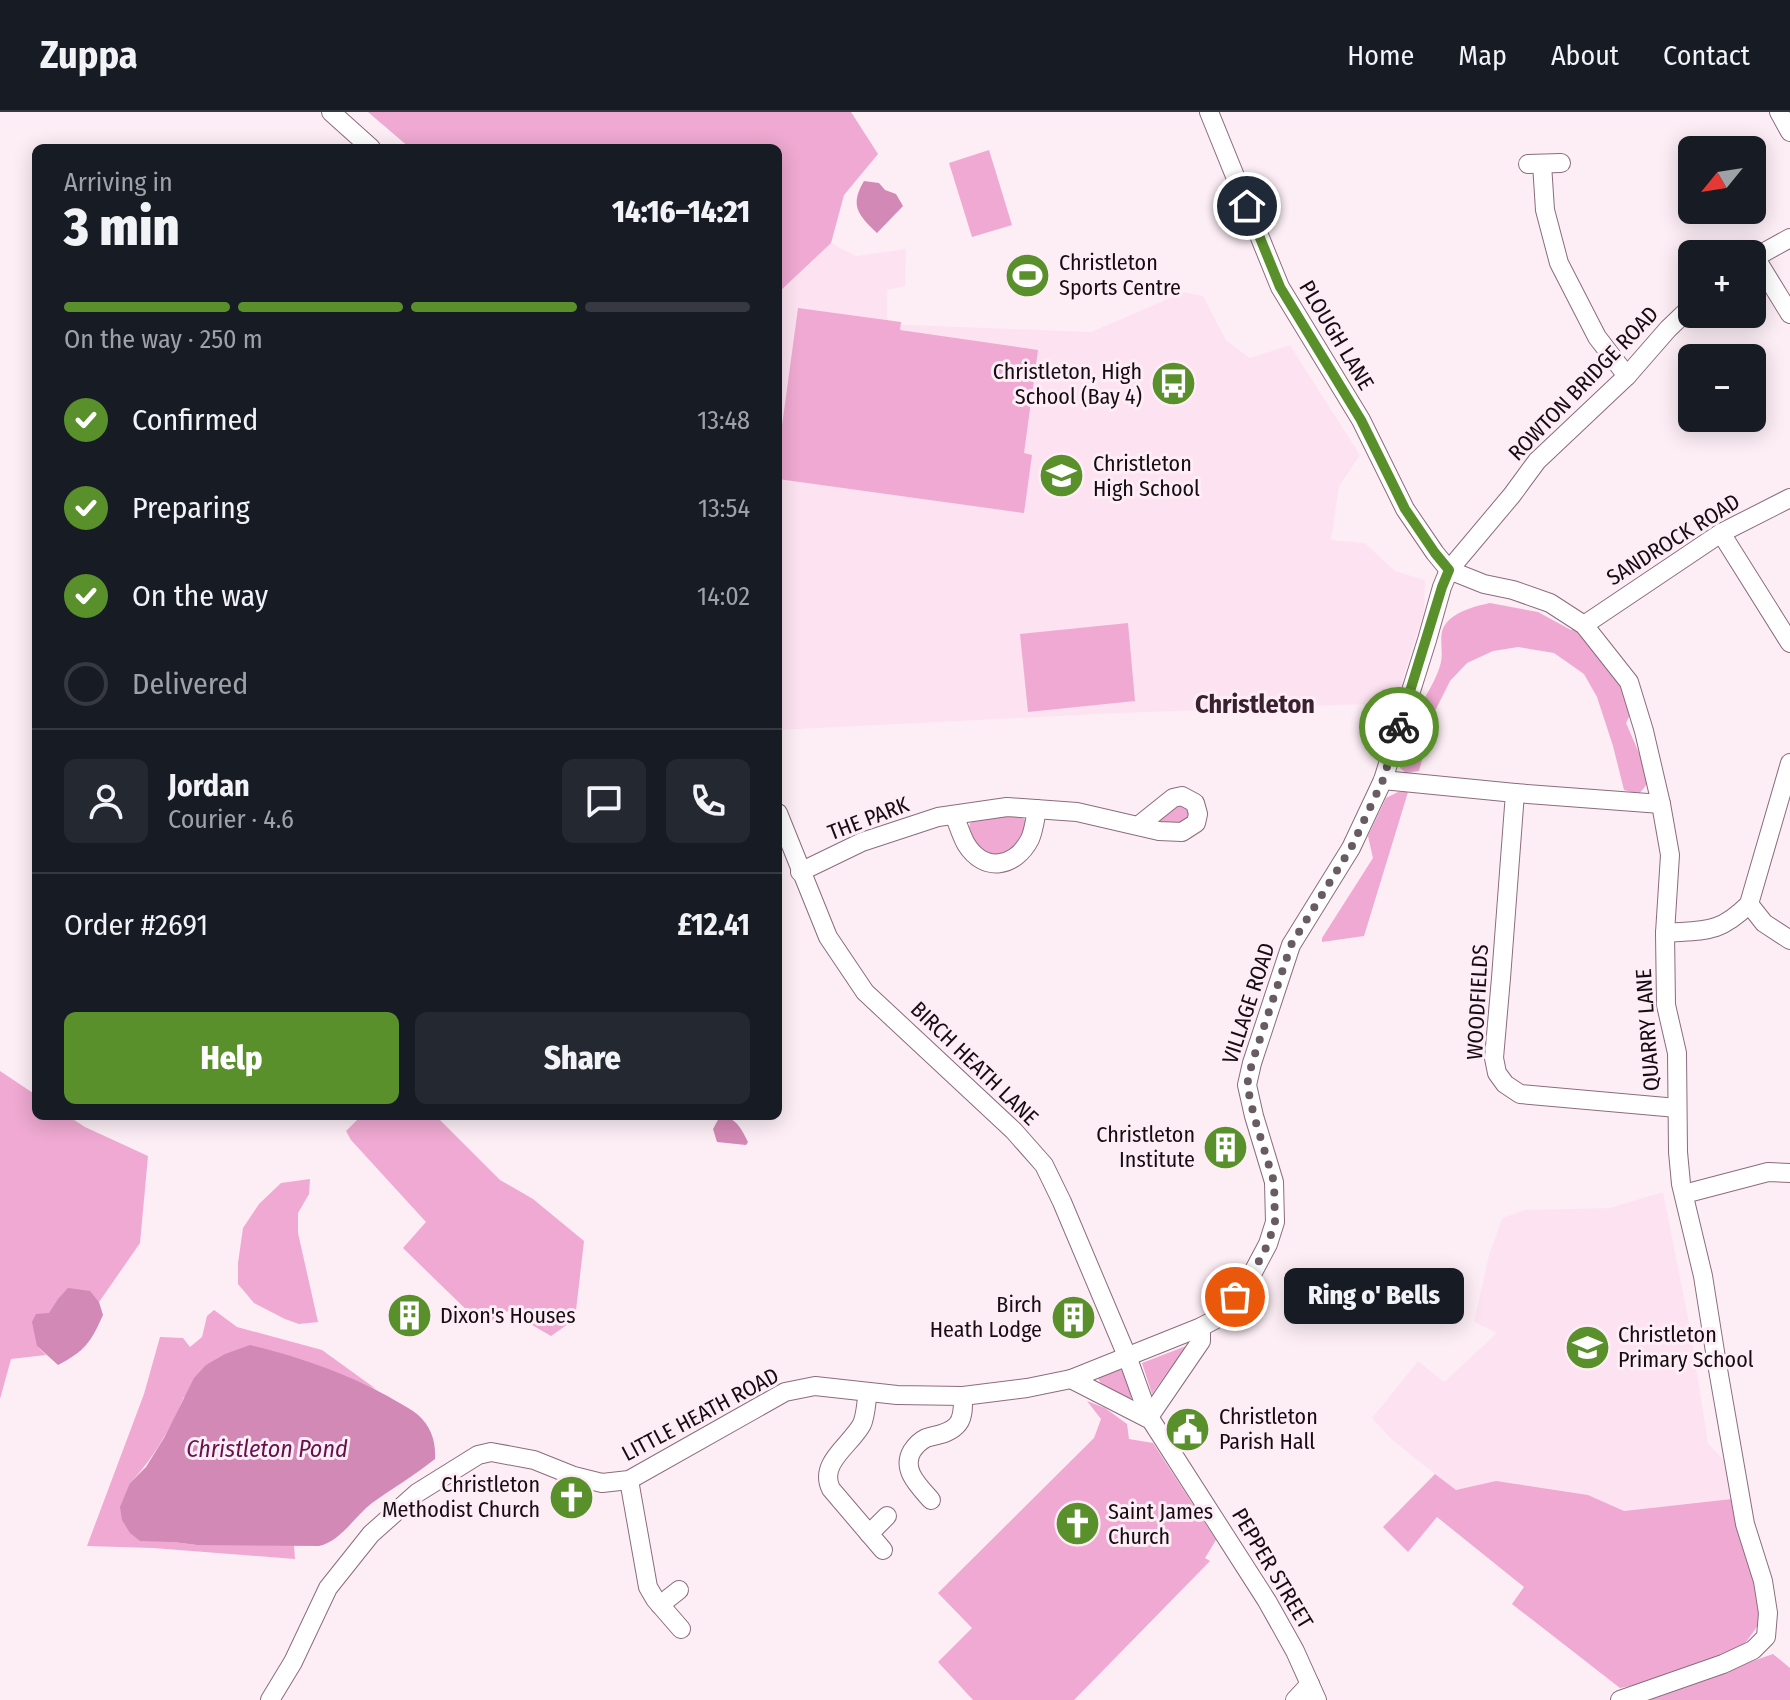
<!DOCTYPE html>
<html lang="en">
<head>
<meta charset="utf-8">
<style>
  :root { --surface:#171b24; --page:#242831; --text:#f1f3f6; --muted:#9ea1a6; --line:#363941; --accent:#5a902b }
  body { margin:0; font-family:"Fira Sans Condensed",sans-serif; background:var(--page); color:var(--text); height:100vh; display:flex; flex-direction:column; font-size:30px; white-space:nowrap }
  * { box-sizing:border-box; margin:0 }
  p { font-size:26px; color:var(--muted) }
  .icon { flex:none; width:44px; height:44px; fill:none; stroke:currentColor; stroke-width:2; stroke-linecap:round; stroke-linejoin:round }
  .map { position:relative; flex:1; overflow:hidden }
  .panel { position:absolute; left:32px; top:32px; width:750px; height:976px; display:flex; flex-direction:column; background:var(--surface); border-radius:12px; box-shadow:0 4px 20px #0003 }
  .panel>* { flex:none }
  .needle { width:52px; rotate:240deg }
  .buttons { position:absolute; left:1678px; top:24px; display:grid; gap:16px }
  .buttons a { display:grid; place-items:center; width:88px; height:88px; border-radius:12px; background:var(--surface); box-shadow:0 4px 20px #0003; font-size:40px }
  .pin { position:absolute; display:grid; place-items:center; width:68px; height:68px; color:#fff; margin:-34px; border:4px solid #fff; border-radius:50%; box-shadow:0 2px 8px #0007 }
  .courier { position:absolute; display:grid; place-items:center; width:80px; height:80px; margin:-40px; border:6px solid #5a902b; border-radius:50%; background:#fff; color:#222; box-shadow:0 2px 10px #0007 }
  .bubble { position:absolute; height:56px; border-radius:12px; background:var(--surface); box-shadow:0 4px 20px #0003; font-size:26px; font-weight:800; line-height:56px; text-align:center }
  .head em { font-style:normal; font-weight:800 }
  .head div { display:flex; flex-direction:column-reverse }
  .head { display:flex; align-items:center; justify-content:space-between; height:136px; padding:0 32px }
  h1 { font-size:52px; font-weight:800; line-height:60px }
  .bar { display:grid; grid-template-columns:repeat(4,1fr); gap:12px 8px; align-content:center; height:96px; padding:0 32px }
  .bar i { height:10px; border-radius:6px; background:var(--line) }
  .bar .active { background:var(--accent) }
  .bar p { grid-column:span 4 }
  .line { display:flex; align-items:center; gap:20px; padding:0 32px; border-top:2px solid var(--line) }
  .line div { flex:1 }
  .round { display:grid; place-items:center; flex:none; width:84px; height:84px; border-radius:12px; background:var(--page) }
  ol { padding:0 32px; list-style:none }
  li { display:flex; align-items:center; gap:24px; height:88px }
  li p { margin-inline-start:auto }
  li .icon { padding:8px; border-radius:50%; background:var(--accent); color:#fff; stroke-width:4 }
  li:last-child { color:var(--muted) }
  li i { width:44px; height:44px; border:4px solid var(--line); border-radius:50% }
  .button { display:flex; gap:16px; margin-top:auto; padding:16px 32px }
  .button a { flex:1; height:92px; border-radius:12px; background:var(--accent); color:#fff; font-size:32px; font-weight:800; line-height:92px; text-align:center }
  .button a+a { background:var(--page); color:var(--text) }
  header { display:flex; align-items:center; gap:48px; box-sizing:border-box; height:112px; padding:0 40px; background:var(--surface); border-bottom:2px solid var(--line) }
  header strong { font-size:38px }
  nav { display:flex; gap:44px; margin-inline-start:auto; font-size:28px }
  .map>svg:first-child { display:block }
  .built { fill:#fde3f1 }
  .green { fill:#efa9d2 }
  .water { fill:#d389b5 }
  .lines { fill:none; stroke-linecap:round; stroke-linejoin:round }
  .minor-casing { stroke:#8b6c7d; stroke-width:20 }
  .minor { stroke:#fff; stroke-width:18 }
  .done { stroke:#685b62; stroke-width:8; stroke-dasharray:0 14.4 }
  .route { stroke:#5a902b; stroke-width:10 }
  .labels { text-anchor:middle; stroke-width:6; stroke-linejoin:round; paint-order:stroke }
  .poi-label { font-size:22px; fill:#170c13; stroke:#fdeef6; text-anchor:start }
  .street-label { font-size:22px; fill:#170c13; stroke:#fdeef6 }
  .water-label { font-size:24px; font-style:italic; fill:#68104d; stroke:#fdeef6 }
  .quarter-label { font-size:26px; font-weight:bold; fill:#3a2130; stroke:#fdeef6 }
</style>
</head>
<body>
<header>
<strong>Zuppa</strong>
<nav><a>Home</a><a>Map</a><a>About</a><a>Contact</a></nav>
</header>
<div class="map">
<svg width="1790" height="1588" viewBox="0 0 1790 1588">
  <rect width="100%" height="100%" fill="#fdeef6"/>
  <g class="built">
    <path d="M831 131 856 144 906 137 905 174 887 178V212L1091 220 1184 180 1203 184 1226 228 1250 246 1290 233 1360 343 1339 374 1331 428 1365 431 1395 459 1425 468 1424 499 1395 591 1120 601 778 618V181Z"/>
    <path d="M1663 1080 1690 1216 1708 1331 1728 1353 1732 1387 1624 1399 1588 1383 1496 1369 1456 1379 1391 1327 1372 1306 1418 1249 1444 1270 1497 1221 1474 1210 1489 1143 1502 1106 1524 1098 1609 1096Z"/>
  </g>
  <g class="green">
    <path d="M368 0H851L878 42 844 83 831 131 778 181V36H410Z"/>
    <path d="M989 38 1012 113 972 125 949 51Z"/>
    <path d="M798 196 901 210 900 218 1038 238 1024 341 1032 343 1024 401 778 367V343Z"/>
    <path d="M1490 491 1538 500 1571 518 1575 515 1625 577 1632 599 1626 611 1646 657 1647 672 1639 682 1624 678 1613 634 1597 585 1584 562 1554 541 1518 535 1493 539 1467 551 1450 569 1435 599 1419 659 1406 661 1400 656 1399 649C1404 634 1409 617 1416 602 1424 585 1437 568 1441 550 1444 535 1436 520 1449 508 1460 498 1476 494 1490 491Z"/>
    <path d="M1128 511 1135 589 1028 600 1020 522Z"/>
    <path d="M1398 680H1408L1364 824 1322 830V826L1373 746 1368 724 1386 686Z"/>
    <path d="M1186 691 1190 708 1176 715 1155 709 1176 693Z"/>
    <path d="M1016 701 1025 708 1027 717 1013 741 984 745 968 721 970 711 985 703Z"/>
    <path d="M0 959 36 983V1004H68L85 1015 148 1044 140 1131 99 1190 89 1179 37 1234 46 1243 11 1247 0 1287Z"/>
    <path d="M361 1004H436L500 1068 533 1087 584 1129 575 1207 551 1224 508 1199 483 1214 403 1136 426 1110 351 1028 346 1019Z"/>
    <path d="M310 1067 309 1082 298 1101V1121L318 1210 299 1212 285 1207 254 1191 238 1172V1151L243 1116 259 1092 281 1071Z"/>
    <path d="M214 1198 237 1215 322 1238 376 1277 325 1257 184 1285C170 1317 154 1346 130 1371L173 1430 197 1433H294L295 1447 153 1436 87 1434 144 1282 160 1225 183 1226 190 1235 202 1225 207 1204Z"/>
    <path d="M1186 1234 1152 1282 1142 1251Z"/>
    <path d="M1116 1255C1129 1262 1133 1272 1131 1287 1118 1282 1102 1278 1097 1264Z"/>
    <path d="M1087 1289 1105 1296 1127 1312 1129 1327 1153 1331 1216 1428 1205 1446 1210 1449 1074 1588H973L938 1550 972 1516 938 1481 1094 1326 1101 1307Z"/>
    <path d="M1435 1362 1456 1378 1496 1369 1588 1383 1624 1399 1732 1387 1756 1466 1761 1496 1759 1512 1741 1537 1650 1570 1620 1576 1512 1492 1524 1475 1437 1405 1408 1440 1383 1415Z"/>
    <path d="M1773 1542 1790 1556V1588H1641Z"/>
  </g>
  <g class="water">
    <path d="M864 69 879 71 885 78 896 82 903 94 877 121C857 102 850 93 864 69Z"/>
    <path d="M727 1005C738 1009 743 1020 748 1030L746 1033 717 1030 713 1017 719 1006Z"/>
    <path d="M68 1176 90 1179 99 1190 103 1203C91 1230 85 1239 58 1253L37 1234 32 1210 36 1202 49 1201 58 1187Z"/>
    <path d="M250 1233C299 1245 353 1263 396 1289 403 1293 411 1297 417 1302 431 1314 436 1329 435 1347 415 1363 393 1376 372 1391 355 1404 341 1429 319 1434L197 1433 173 1430 140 1429 130 1421 122 1408 120 1395 130 1371 146 1355 164 1326 194 1266 206 1253 225 1242Z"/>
  </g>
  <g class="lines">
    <defs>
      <g id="minor">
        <path d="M331 0 371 36"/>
        <path d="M1209 0 1280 175 1361 308 1405 397 1435 441 1449 458"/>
        <path d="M1779 0 1790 20"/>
        <path d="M1528 52 1561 51"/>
        <path d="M1542 52 1545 98 1559 151 1597 225 1627 264"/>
        <path d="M1755 145 1790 202"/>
        <path d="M1752 147 1790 126"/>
        <path d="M1721 421 1790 531"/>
        <path d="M1449 458 1484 472 1513 478 1550 491 1584 513 1629 570 1644 619 1661 692 1670 743 1665 821 1666 893 1677 941 1678 1040 1681 1072 1703 1164 1716 1246 1745 1412 1763 1469 1768 1501 1766 1525 1753 1538 1723 1552 1620 1588"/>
        <path d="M1584 513 1721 421 1790 386"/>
        <path d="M1383 668 1515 681 1501 866 1494 946 1497 961 1505 972 1520 982 1677 996"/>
        <path d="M1515 681 1661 692"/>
        <path d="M778 701 828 825 865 880 1014 1019 1044 1053 1062 1090 1127 1244 1149 1305"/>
        <path d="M954 703C958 712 961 723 966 732 984 761 1015 756 1030 727 1034 718 1035 707 1037 697"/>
        <path d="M800 760 862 730 938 705 1007 695 1077 700 1159 719 1182 720 1196 711 1198 702 1195 691 1182 684 1173 686 1138 714"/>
        <path d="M1749 792 1764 811 1790 828"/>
        <path d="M1665 821C1705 818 1719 822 1749 792L1790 651"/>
        <path d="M1684 1082 1768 1060 1790 1061"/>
        <path d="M1071 1267 1151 1308 1267 1489 1295 1539 1317 1588"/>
        <path d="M868 1280C866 1290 866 1303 862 1312 851 1333 818 1351 831 1377L883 1438"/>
        <path d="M1151 1308 1149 1305 1201 1229V1215"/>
        <path d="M629 1368 648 1475 655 1487 681 1517"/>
        <path d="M931 1388C919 1374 901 1358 912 1339 916 1333 920 1329 926 1326 936 1323 948 1322 956 1314 964 1307 963 1294 963 1284"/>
        <path d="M869 1422 887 1404"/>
        <path d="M660 1493 679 1478"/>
        <path d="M270 1588 293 1550 328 1476 371 1422 417 1381 478 1343 491 1340 534 1348 574 1364 602 1371 629 1368 785 1280 815 1274 897 1283 963 1284 1027 1276 1071 1267 1201 1215 1218 1206 1251 1164 1268 1132 1275 1110 1274 1070 1254 1004 1247 973 1252 951 1291 833 1351 736 1383 668 1427 528 1442 475 1449 458 1512 383 1537 349 1627 264 1668 217 1692 194"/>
        <path d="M1295 1588 1310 1572"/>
      </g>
    </defs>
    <use href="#minor" class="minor-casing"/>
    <use href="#minor" class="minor"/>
  </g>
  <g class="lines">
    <path class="done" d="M1235 1185 1251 1164 1268 1132 1275 1110 1274 1070 1254 1004 1247 973 1252 951 1291 833 1351 736 1383 668 1399 615"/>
    <path class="route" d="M1247 94 1280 175 1361 308 1405 397 1435 441 1449 458 1442 475 1399 615"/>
  </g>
  <defs>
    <symbol id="stadium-disc" viewBox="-11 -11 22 22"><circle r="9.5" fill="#5a902b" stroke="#fdeef6"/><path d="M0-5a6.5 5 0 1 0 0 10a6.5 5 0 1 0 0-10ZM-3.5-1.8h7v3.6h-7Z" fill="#fff"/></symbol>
    <symbol id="bus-disc" viewBox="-11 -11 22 22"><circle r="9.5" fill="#5a902b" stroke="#fdeef6"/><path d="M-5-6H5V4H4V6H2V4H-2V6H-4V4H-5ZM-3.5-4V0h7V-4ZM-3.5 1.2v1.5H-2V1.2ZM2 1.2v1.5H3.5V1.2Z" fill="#fff"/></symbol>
    <symbol id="school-disc" viewBox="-11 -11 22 22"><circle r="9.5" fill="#5a902b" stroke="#fdeef6"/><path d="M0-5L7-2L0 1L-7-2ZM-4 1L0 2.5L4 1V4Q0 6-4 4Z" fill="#fff"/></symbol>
    <symbol id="building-disc" viewBox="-11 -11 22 22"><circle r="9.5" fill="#5a902b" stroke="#fdeef6"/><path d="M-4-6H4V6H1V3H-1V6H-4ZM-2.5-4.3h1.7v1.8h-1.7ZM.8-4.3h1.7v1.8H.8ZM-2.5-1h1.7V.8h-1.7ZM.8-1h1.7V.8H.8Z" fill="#fff"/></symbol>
    <symbol id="civic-disc" viewBox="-11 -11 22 22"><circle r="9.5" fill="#5a902b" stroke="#fdeef6"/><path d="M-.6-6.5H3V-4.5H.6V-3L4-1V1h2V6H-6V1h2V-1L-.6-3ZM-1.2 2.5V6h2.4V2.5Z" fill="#fff"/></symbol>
    <symbol id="church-disc" viewBox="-11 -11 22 22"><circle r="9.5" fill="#5a902b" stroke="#fdeef6"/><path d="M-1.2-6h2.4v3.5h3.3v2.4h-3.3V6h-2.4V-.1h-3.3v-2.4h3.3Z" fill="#fff"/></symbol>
  </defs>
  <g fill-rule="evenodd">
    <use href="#stadium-disc" x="1002" y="138" width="51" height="51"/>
    <use href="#bus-disc" x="1148" y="246" width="51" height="51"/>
    <use href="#school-disc" x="1036" y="338" width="51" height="51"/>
    <use href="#building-disc" x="1200" y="1010" width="51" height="51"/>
    <use href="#building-disc" x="384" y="1178" width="51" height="51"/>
    <use href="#building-disc" x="1048" y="1180" width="51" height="51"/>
    <use href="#school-disc" x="1562" y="1210" width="51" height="51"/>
    <use href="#civic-disc" x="1162" y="1292" width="51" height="51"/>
    <use href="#church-disc" x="546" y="1360" width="51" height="51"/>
    <use href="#church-disc" x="1052" y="1386" width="51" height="51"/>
  </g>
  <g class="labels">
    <g class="poi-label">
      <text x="1059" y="158">Christleton<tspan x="1059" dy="25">Sports Centre</tspan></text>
      <text x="1142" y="267" text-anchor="end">Christleton, High<tspan x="1142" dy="25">School (Bay 4)</tspan></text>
      <text x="1093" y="359">Christleton<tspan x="1093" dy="25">High School</tspan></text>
      <text x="1195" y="1030" text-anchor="end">Christleton<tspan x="1195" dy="25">Institute</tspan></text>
      <text x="1042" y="1200" text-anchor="end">Birch<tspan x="1042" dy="25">Heath Lodge</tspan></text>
      <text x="440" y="1211">Dixon's Houses</text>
      <text x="1618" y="1230">Christleton<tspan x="1618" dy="25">Primary School</tspan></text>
      <text x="1219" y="1312">Christleton<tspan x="1219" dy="25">Parish Hall</tspan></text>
      <text x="540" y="1380" text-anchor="end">Christleton<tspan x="540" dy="25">Methodist Church</tspan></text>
      <text x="1108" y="1407">Saint James<tspan x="1108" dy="25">Church</tspan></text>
    </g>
    <g class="street-label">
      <text transform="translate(1337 223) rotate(59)" y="8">PLOUGH LANE</text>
      <text transform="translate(1583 271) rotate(-46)" y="8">ROWTON BRIDGE ROAD</text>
      <text transform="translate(1673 427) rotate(-32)" y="8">SANDROCK ROAD</text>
      <text transform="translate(868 706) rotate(-21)" y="8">THE PARK</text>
      <text transform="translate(1477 890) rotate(-87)" y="8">WOODFIELDS</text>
      <text transform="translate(1248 891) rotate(-72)" y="8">VILLAGE ROAD</text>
      <text transform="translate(1647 918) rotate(-94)" y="8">QUARRY LANE</text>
      <text transform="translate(975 951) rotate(44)" y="8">BIRCH HEATH LANE</text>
      <text transform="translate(700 1302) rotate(-28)" y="8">LITTLE HEATH ROAD</text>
      <text transform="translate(1273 1456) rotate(59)" y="8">PEPPER STREET</text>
    </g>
    <g class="water-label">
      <text x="267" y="1345">Christleton Pond</text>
    </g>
    <g class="quarter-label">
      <text x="1255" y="601">Christleton</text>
    </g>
  </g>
</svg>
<div class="buttons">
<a><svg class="needle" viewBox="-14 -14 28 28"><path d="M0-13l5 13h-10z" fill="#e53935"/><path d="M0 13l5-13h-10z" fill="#9ea1a6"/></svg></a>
<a>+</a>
<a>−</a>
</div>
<div class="pin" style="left:1235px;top:1185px;background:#ea580c"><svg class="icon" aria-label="bag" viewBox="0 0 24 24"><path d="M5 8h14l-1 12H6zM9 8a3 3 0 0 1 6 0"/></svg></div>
<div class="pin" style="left:1247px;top:94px;background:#1f2937"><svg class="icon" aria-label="home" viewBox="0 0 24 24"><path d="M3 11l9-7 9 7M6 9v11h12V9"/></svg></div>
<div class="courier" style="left:1399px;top:615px"><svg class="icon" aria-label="bike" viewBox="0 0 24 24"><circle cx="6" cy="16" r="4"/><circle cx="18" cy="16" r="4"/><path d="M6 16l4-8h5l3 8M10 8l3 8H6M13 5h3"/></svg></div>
<div class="bubble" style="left:1284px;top:1156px;width:180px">Ring o' Bells</div>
<section class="panel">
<div class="head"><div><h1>3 min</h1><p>Arriving in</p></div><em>14:16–14:21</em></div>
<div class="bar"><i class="active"></i><i class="active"></i><i class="active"></i><i></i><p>On the way · 250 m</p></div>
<ol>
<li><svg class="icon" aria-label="check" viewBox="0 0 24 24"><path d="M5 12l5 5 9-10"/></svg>Confirmed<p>13:48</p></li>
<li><svg class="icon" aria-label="check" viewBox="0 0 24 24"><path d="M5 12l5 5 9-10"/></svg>Preparing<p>13:54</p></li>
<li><svg class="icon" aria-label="check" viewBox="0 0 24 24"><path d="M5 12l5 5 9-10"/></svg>On the way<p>14:02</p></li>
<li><i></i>Delivered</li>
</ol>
<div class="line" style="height:144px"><a class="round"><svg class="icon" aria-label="person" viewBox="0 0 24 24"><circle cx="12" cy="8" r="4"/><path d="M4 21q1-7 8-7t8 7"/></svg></a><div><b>Jordan</b><p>Courier · 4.6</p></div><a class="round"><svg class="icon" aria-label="chat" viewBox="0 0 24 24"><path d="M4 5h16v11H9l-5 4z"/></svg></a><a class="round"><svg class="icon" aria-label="phone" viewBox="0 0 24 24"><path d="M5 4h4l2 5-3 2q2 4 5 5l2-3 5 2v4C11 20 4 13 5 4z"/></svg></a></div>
<div class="line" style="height:104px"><div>Order #2691</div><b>£12.41</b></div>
<div class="button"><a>Help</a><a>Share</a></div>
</section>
</div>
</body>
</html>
